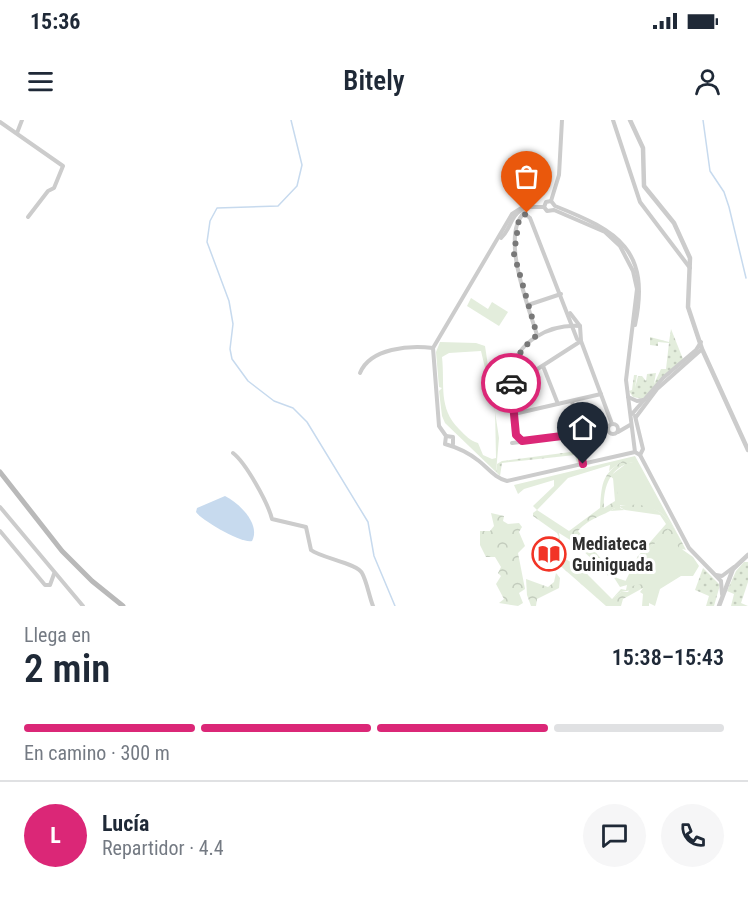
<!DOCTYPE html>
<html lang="es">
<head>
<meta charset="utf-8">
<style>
  :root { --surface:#fff; --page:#f6f6f7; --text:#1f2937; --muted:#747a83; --line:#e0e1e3; --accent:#db2777 }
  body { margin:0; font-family:"Roboto Condensed",sans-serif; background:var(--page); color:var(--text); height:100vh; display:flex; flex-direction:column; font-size:22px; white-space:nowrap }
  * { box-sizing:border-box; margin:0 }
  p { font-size:20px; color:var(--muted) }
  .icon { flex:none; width:33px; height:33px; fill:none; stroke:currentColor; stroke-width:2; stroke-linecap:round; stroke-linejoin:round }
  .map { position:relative; height:486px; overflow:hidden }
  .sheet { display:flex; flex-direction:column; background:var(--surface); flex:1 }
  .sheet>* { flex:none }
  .pin { position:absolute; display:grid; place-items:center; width:51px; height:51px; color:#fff; margin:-62px -26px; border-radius:50% 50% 50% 0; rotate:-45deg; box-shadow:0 0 6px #0007 }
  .pin .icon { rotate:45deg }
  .courier { position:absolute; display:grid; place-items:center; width:60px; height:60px; margin:-30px; border:4px solid #db2777; border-radius:50%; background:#fff; color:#222; box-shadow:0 2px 8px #0007 }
  .headline em { font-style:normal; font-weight:600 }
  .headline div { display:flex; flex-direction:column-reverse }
  .headline { display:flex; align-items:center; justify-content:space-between; height:102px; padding:0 24px }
  h1 { font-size:39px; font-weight:600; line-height:45px }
  .bar { display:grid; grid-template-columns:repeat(4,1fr); gap:9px 6px; align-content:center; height:72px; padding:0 24px }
  .bar i { height:8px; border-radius:4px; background:var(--line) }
  .bar .on { background:var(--accent) }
  .bar p { grid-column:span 4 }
  .line { display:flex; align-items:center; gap:15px; padding:0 24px; border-top:2px solid var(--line) }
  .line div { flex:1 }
  .round { display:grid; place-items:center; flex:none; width:63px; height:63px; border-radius:32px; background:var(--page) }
  .status { display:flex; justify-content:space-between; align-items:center; height:42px; padding:0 30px; background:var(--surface); direction:ltr }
  .status svg { height:16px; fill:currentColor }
  header { display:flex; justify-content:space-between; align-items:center; height:78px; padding:0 24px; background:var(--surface); font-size:27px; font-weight:600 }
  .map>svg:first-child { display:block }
  .green { fill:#e3eddc; fill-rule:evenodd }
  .forest { fill:url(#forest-crowns) }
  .garden { fill:url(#garden-dots) }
  .water { fill:#c7daee }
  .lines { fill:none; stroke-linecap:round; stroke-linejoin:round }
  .stream { stroke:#c7daee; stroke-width:1.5 }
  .minor { stroke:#ccc; stroke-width:4 }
  .tertiary { stroke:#ccc; stroke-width:4.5 }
  .secondary { stroke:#b9b9b9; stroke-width:5 }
  .done { stroke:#787878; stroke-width:6; stroke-dasharray:0 10.8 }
  .route { stroke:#db2777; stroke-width:8 }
  .labels { text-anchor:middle; stroke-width:6; stroke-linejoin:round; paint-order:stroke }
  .poi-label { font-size:18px; font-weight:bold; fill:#2f2f2f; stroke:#fff; text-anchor:start }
</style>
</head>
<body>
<div class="status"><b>15:36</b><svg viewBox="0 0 49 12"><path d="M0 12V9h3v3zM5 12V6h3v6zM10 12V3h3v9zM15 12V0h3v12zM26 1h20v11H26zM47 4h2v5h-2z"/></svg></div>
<header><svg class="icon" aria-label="menu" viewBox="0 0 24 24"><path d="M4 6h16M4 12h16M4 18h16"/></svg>Bitely<svg class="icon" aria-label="person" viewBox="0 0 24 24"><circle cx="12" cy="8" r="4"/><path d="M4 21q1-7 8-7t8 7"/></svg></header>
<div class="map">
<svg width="748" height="486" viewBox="0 0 748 486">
  <defs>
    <pattern id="forest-crowns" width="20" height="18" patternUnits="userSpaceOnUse" patternTransform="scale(1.5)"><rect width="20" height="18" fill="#e3eddc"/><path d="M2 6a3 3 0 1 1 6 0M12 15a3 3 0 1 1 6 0" fill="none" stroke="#c3ccbd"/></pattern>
    <pattern id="garden-dots" width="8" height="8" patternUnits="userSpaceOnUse" patternTransform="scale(1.5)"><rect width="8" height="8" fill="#e3eddc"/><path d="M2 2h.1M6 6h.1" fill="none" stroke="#c3ccbd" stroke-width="1.8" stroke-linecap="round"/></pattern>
  </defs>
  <rect width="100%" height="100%" fill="#fff"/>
  <g class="green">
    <path d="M471 178 488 189 492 182 508 192 499 206 467 186Z"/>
    <path d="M440 222 476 223 485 226 499 318 496 352 445 303 442 296 439 271 442 268 439 267 436 232ZM481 231 495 290 496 338 492 339 483 335 478 323C470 321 465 315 459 309 438 288 445 265 442 237L449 233Z"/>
    <path d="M635 336 677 413C660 385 651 387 620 385V388L625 390 610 391 615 388 616 361 610 356 627 343 633 342H621L609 351 610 345 568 358 537 390 533 386 554 366V360L524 369 518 374 514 365Z"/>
    <path d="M668 408 683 430 693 437 699 446 693 456H681L660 469 655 486 649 483V486H642L643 474 640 472 643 468 621 472 612 479 621 469 626 470 627 465 620 467 613 456H608L600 442 598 445 575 423 578 420V411L617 458 629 462 646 433Z"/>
  </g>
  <g class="forest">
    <path d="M628 338 633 339V342C609 347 603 369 604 388L615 381 613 358 616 359 618 381 615 388C601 397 591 397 578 411V420L575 423 559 413 560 420 564 425 561 432 552 426 559 417 557 413 533 396V393L537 390 569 411 600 388C602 361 602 353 628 338Z"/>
    <path d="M618 386C660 380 669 397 686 430L679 428 668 409 646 433 630 462H625L638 436 666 404 660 395 625 390Z"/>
    <path d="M491 393 504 396 503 401 508 404 519 403 522 407 519 412 525 426 518 433 525 469 519 473 523 483 518 486 499 483 504 479 496 464 501 456 498 453 501 447 495 437H486L480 425V411H490L494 406Z"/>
    <path d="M561 436 583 450 612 479 621 472H628L632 466 643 464V468L623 479 621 486H606L556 442Z"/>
    <path d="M556 453 560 458 559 468 537 479 536 486H531L527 475 526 459 548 467 554 462Z"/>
  </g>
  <g class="garden">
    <path d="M671 209 683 239 643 279 633 277 629 271 632 270 634 255H637L635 268 638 256H642L646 261 647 254 656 253 654 264 661 249H666L669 223 658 222V226L650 225V217L669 222Z"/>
    <path d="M578 331 580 342 577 343 575 335 502 343 500 356 496 352 497 344 502 341Z"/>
    <path d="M744 442H748V462L741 483 748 486H731L734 474 727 471 736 451Z"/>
    <path d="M703 448 720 465 714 486H706L709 476 695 470Z"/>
  </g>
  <path class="water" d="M225 376C239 383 261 404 252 421 242 424 201 400 196 392L197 388Z"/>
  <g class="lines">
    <g class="stream">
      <path d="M291 0 302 45 297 66 278 86 217 88 210 101 207 122 229 181 233 204 230 229 232 239 248 261 274 281 293 288 307 302 368 402 374 436 395 486"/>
      <path d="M703 0 710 51 724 72 729 87 746 158"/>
    </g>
    <g class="minor">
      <path d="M613 0 640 82 690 148"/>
      <path d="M0 2 63 46 54 68 48 71 28 97"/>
      <path d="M17 13 22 0"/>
      <path d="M551 81 555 86C618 111 651 130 635 205"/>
      <path d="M544 87 546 82 551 81 559 55 562 0"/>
      <path d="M501 118C511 109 510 96 523 89"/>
      <path d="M528 185 561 174"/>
      <path d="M537 215C529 188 500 116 524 93L530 98 577 219 581 221 612 304"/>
      <path d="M543 246 558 284"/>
      <path d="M360 253C370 228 410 225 433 228"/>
      <path d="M511 266 581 221 580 206 570 193"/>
      <path d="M628 277 637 281 643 280"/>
      <path d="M572 281 583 344"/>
      <path d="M514 294 601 274"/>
      <path d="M632 294 663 258 696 230 701 222"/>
      <path d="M635 296 643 329 640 335"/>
      <path d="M636 297 657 269 702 229"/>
      <circle cx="613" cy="309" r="5"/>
      <path d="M618 312 630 305"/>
      <path d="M446 316 453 317V324"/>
      <path d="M522 322C513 312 515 300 513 287 512 276 509 265 511 254 516 221 550 204 580 206"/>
      <path d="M512 323 608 311"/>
      <path d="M635 332 507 361C495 358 489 349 479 341 469 333 456 327 445 324L446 316 439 306 433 228 512 94 523 87H544L547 91 554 90 605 112 620 126 633 151 637 169 626 260 635 332 640 335 689 428 721 461 722 474"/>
      <path d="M233 333C246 343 268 383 272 399L306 407 311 430C321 438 357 443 362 453 367 462 369 476 373 486"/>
      <path d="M0 387 83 486"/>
      <path d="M0 411 45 465H50L54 454"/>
      <path d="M716 455 722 456 734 447"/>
    </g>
    <g class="tertiary">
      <path d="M630 0 643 28 644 66 674 103 690 138 688 187 702 229 748 330"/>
      <path d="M719 486 733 449 748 435"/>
    </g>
    <path class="secondary" d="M0 352 62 431 92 461 123 486"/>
  </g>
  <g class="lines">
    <path class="done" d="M511 263C511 242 522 228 537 215L514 134 519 99 527 93"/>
    <path class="route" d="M511 263 516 315 522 321 578 314 583 344"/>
  </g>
  <defs>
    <symbol id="library-ring" viewBox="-11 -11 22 22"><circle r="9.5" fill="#fff" stroke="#f23426" stroke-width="1.5"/><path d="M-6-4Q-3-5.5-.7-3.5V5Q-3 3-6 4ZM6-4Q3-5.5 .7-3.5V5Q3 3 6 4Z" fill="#f23426"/></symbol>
  </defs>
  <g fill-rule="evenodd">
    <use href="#library-ring" x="530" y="415" width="38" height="38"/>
  </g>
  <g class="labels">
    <g class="poi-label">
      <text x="572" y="430">Mediateca<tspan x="572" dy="21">Guiniguada</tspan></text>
    </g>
  </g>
</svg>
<div class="pin" style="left:527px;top:93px;background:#ea580c"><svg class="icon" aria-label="bag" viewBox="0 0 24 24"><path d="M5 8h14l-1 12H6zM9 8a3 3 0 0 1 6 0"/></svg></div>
<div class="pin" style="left:583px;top:344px;background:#1f2937"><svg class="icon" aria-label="home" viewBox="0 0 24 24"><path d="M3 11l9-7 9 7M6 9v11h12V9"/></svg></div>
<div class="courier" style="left:511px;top:263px"><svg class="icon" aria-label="car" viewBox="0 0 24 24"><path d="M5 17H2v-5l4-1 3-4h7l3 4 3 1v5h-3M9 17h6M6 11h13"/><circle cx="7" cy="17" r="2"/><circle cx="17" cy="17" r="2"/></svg></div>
</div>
<section class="sheet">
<div class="headline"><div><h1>2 min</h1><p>Llega en</p></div><em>15:38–15:43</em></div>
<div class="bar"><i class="on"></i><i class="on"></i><i class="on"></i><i></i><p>En camino · 300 m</p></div>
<div class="line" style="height:108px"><b class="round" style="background:var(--accent);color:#fff">L</b><div><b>Lucía</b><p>Repartidor · 4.4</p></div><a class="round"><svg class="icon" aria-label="chat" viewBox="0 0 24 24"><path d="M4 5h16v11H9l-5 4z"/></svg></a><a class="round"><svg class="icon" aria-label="phone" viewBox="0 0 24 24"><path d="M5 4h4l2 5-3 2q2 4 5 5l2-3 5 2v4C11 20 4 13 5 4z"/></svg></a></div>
</section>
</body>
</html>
